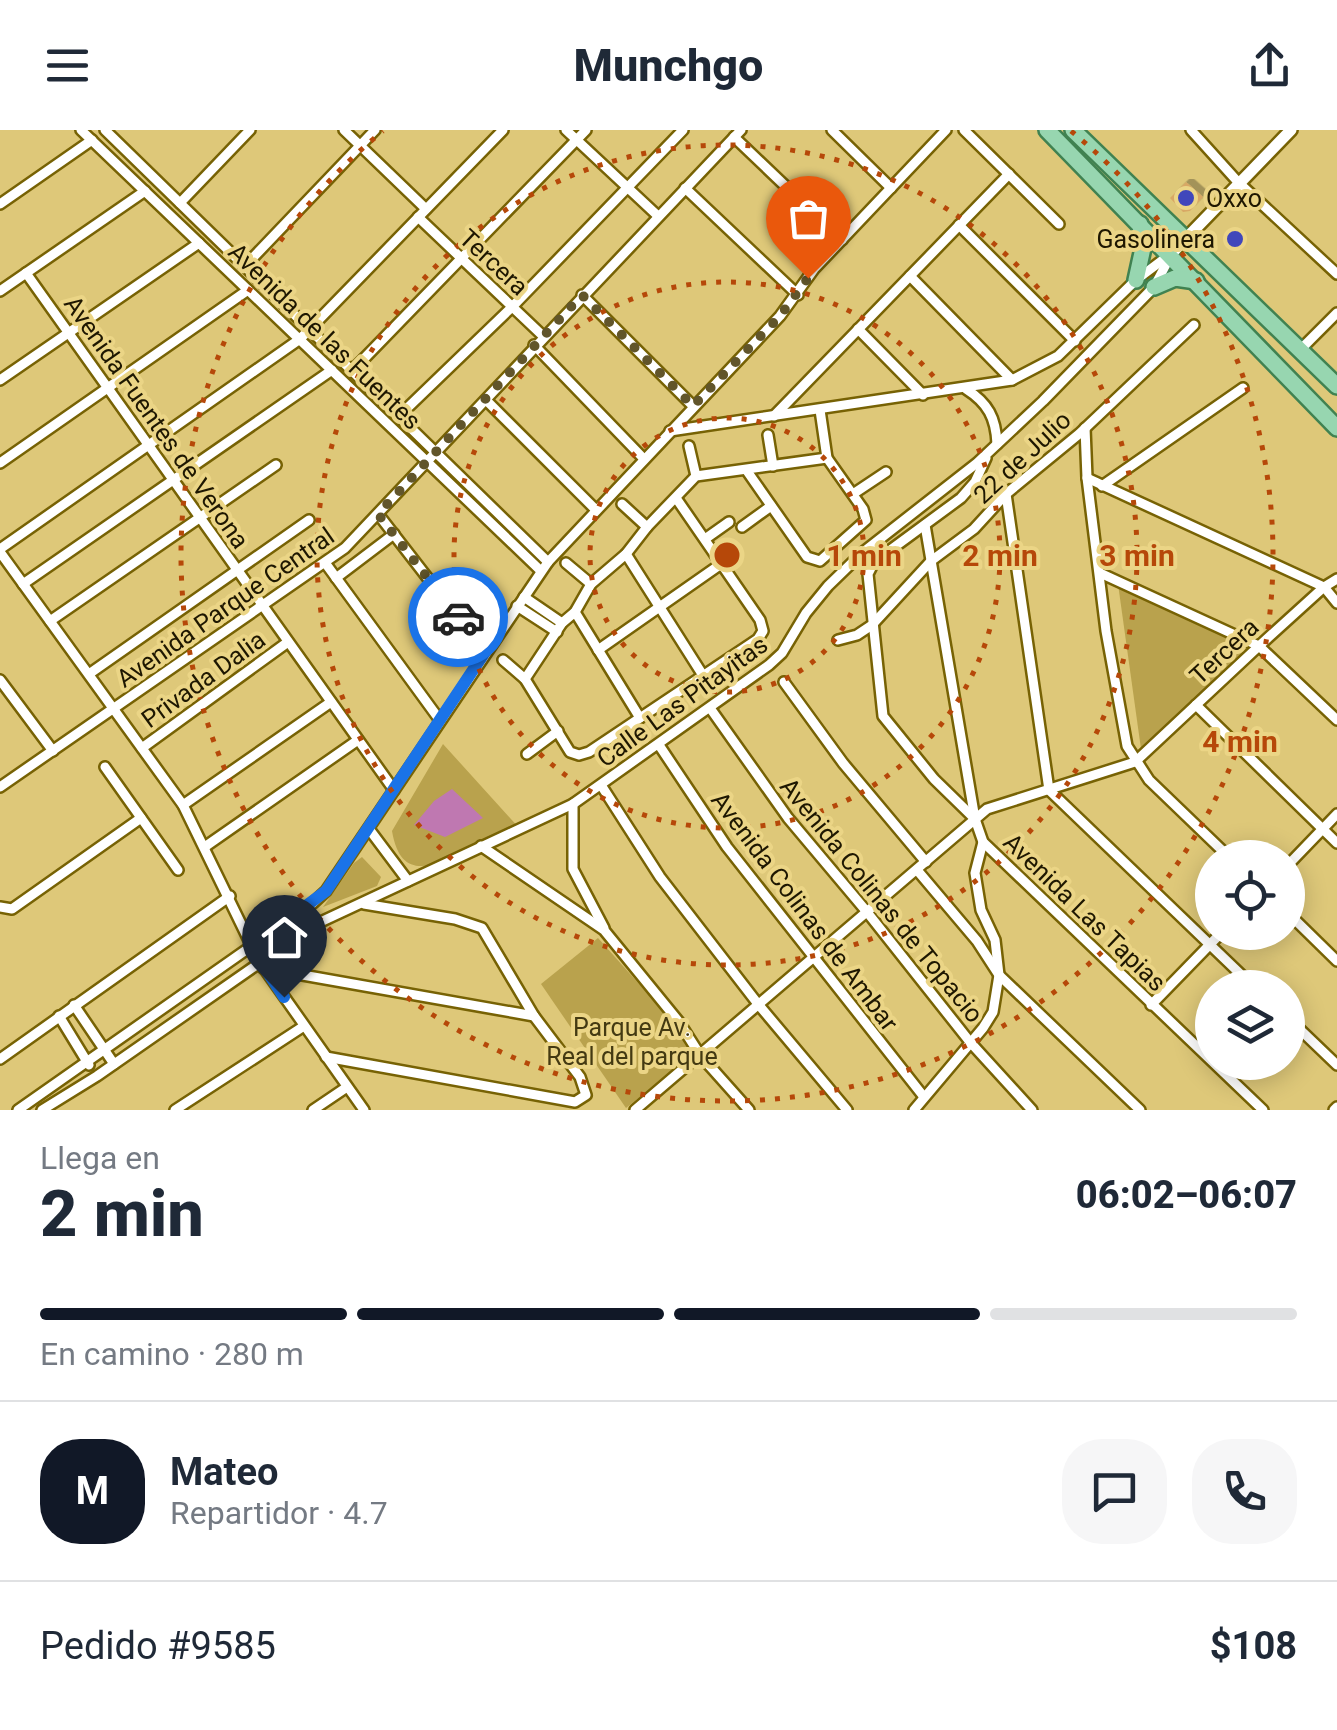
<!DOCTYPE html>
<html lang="es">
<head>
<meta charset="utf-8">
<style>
  :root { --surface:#fff; --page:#f6f6f7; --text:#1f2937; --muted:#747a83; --line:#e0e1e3; --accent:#111827 }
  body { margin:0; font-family:Roboto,sans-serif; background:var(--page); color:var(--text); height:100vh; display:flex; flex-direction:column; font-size:38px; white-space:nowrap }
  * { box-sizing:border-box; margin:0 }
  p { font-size:32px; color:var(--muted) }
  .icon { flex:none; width:55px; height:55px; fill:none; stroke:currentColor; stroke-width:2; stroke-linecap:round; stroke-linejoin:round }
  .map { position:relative; height:980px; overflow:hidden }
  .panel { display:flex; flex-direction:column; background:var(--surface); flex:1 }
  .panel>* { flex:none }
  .fabs { position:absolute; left:1195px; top:710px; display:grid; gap:20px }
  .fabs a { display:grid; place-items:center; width:110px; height:110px; border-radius:50%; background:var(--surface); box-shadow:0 5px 25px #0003; font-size:50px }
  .pin { position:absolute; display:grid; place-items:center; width:85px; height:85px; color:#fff; margin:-102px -42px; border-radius:50% 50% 50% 0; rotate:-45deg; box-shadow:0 0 10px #0007 }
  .pin .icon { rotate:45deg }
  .courier { position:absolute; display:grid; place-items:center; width:100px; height:100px; margin:-50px; border:8px solid #1a73e8; border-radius:50%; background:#fff; color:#222; box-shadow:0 2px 12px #0007 }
  .overview em { font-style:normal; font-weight:800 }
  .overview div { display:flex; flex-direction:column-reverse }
  .overview { display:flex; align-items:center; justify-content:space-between; height:170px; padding:0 40px }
  h1 { font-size:65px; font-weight:800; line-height:75px }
  .bar { display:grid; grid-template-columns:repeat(4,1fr); gap:15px 10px; align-content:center; height:120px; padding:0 40px }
  .bar i { height:12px; border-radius:8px; background:var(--line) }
  .bar .current { background:var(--accent) }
  .bar p { grid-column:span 4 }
  .line { display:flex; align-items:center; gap:25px; padding:0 40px; border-top:2px solid var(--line) }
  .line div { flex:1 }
  .round { display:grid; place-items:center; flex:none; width:105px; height:105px; border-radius:40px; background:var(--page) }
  header { display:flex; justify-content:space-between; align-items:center; height:130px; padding:0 40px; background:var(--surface); font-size:45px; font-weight:800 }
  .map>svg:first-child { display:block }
  .green { fill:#b9a24d }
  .water { fill:#bf78b1 }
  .building { fill:#d8a865; filter:url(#shadow) }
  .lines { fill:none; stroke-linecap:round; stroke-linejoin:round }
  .minor-casing { stroke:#776204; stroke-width:14 }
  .tertiary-casing { stroke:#776204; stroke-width:16 }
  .primary-casing { stroke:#408251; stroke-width:20 }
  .minor { stroke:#fff; stroke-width:9 }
  .tertiary { stroke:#fff; stroke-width:11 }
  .primary { stroke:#97d6b0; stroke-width:15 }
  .done { stroke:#61552b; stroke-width:10; stroke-dasharray:0 18 }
  .route { stroke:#1a73e8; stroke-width:12 }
  .ring { fill:none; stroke:#b64809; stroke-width:5; stroke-dasharray:5 10 }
  .poi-dot { fill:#4047bb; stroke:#ebd586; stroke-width:4 }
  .labels { text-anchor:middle; stroke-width:8; stroke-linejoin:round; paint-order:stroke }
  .poi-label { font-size:25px; fill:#1e1701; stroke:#ebd586; text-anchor:start }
  .street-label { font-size:25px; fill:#1e1701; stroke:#ebd586 }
  .park-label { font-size:25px; fill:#443a12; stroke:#ebd586 }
  .centre { fill:#b64809; stroke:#ebd586; stroke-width:5 }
  .ring-label { font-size:30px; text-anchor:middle; font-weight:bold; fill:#b64809; stroke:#ebd586; stroke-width:8; stroke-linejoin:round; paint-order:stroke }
</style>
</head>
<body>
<header><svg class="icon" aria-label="menu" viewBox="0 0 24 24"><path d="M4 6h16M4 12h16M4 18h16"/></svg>Munchgo<svg class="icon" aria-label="share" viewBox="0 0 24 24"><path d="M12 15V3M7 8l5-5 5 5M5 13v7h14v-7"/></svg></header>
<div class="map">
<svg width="1337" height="980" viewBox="0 0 1337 980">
  <defs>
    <filter id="shadow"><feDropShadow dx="5.5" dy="-5.5" stdDeviation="0" flood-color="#0004"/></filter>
  </defs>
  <rect width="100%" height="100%" fill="#dec879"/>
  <g class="green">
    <path d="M1118 454 1251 515 1141 619Z"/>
    <path d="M443 614 520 699C501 708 481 716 462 724 427 739 400 748 392 701Z"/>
    <path d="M362 727 381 747 377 756 323 777 354 733Z"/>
    <path d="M598 808 698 920 626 978 541 854Z"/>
  </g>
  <path class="water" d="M452 659 483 688 445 707 414 695 434 671Z"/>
  <path class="building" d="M1186 52 1203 67 1190 81 1183 82 1170 68Z"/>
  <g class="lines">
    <defs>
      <g id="minor">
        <path d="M81 0 541 441"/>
        <path d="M105 0 548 432"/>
        <path d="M344 0 426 79"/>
        <path d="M566 0 658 86"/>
        <path d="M832 0 891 58"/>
        <path d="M964 0 1059 94"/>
        <path d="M1191 0 1238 52 1337 144"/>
        <path d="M734 7 842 110"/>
        <path d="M685 58 798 165"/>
        <path d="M180 73 250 0"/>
        <path d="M0 74 92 10"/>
        <path d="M418 87 543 206"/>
        <path d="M959 95 1075 211"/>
        <path d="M245 136 375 0"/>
        <path d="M26 143 394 660"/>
        <path d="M910 146 1012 250"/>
        <path d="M0 161 145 61"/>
        <path d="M582 165 693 276"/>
        <path d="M858 199 923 265"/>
        <path d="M534 215 644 329"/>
        <path d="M1301 219 1337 183"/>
        <path d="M352 241 586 0"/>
        <path d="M0 250 199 113"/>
        <path d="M966 259C988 273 996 288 997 314"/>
        <path d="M486 270 596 380"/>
        <path d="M399 286 512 177 683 0"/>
        <path d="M774 286 1009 44"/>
        <path d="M1085 298 1087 348 1106 501 1127 616 1149 650 1230 728"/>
        <path d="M670 301 1012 250 1058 226 1136 150 1168 126"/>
        <path d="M768 305 773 336"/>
        <path d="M689 316 696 346"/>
        <path d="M0 333 248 160"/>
        <path d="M747 341 807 427 820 431 866 390 863 379 827 328 820 280"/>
        <path d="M1087 348 1324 457 1337 473"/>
        <path d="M1102 356 1243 258"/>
        <path d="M853 364 886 342"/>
        <path d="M1006 364 1049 660 1255 858"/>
        <path d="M622 374 647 397"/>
        <path d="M378 384 485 522"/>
        <path d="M925 395 975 689 983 712 1263 980"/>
        <path d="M742 397 771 376"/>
        <path d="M705 409 729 392"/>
        <path d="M0 419 300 209 503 0"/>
        <path d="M0 422 183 675 259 831 364 980"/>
        <path d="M626 424 704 547"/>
        <path d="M566 433 591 454"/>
        <path d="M326 434 439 589"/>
        <path d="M1100 443 1259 516 1337 590"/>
        <path d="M336 448 394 404"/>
        <path d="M23 454 332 240"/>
        <path d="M524 467 562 493"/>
        <path d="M517 476 557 502"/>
        <path d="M575 482 640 588"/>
        <path d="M50 491 276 335"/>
        <path d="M838 510 857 505 872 495 931 431 974 399 1006 364 1079 304 1194 195"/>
        <path d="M598 520 721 434"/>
        <path d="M503 530 525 549 570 622 579 625 589 622 758 509 763 501 760 490 676 368"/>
        <path d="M89 544 309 390"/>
        <path d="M525 549 562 493 575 482 591 454 626 424 647 397 696 346 827 328"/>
        <path d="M0 550 53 621"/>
        <path d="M784 552 843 633 926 732"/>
        <path d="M1196 575 1337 713"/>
        <path d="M710 578 788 688 867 782 970 912 1032 980"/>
        <path d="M659 615 727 717 924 967"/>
        <path d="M142 618 288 512"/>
        <path d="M527 624 558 601"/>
        <path d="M105 637 178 740"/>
        <path d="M601 655 660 747 758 874 847 980"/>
        <path d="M0 657 345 418 741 0"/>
        <path d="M573 674V739L604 798"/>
        <path d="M183 675 331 572"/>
        <path d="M975 689 934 649 883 586 868 444 874 432 961 368 975 352 986 328"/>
        <path d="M369 699 408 751"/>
        <path d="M206 716 358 610"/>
        <path d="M481 716 604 800 679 892 700 925 749 980"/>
        <path d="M1288 735 1337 684"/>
        <path d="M917 740 977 811 999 845 1140 980"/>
        <path d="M0 777 12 779 141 688"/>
        <path d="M1288 783 1337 831"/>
        <path d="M263 838 534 886"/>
        <path d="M74 875 114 934"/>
        <path d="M1151 875 1222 802"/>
        <path d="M59 886 89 935"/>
        <path d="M1288 888 1337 935"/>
        <path d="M326 927 575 972 586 965 580 947 534 886 482 798 455 789 364 774"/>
        <path d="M0 929 230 766"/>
        <path d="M18 980 313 773 326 761 548 432 780 186 814 139 946 0"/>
        <path d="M42 980 97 946 314 795 573 674 769 535 782 523 806 483 828 456 862 423 977 333 1043 271 1154 157 1170 127"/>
        <path d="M175 980 304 896"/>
        <path d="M313 980 347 957"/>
        <path d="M635 980 987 679 1135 632 1259 516 1324 457 1337 449"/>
        <path d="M914 980 983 898 993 882 999 845 995 810 981 780 975 743 983 712"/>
        <path d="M1334 980 1337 977"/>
      </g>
      <path id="tertiary" d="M1170 125 1291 0"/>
      <g id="primary">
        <path d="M1047 0 1337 298"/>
        <path d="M1073 0 1337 256"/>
        <path d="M1136 150 1143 118 1140 94"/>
        <path d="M1154 157 1175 148 1196 151"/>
      </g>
    </defs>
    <use href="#minor" class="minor-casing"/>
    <use href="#tertiary" class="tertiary-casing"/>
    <use href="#primary" class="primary-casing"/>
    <use href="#minor" class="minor"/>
    <use href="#tertiary" class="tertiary"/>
    <use href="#primary" class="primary"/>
  </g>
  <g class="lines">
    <path class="done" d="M458 487 378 384 582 165 693 276 780 186 808 148"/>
    <path class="route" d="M284 867 251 817 326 761 485 522 458 487"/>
  </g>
  <g class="ring">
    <circle cx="727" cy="425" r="137"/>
    <circle cx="727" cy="425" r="273"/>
    <circle cx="727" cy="425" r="410"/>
    <path d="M1071 1A546 546 0 1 1 383 1"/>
  </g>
  <g class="poi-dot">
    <circle cx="1186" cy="68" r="10"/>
    <circle cx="1235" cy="109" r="10"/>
  </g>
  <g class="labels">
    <g class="poi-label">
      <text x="1206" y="77">Oxxo</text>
      <text x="1215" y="118" text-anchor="end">Gasolinera</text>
    </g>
    <g class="street-label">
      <text transform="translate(494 132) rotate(43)" y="9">Tercera</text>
      <text transform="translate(325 206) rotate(44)" y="9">Avenida de las Fuentes</text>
      <text transform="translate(157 292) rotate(55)" y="9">Avenida Fuentes de Verona</text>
      <text transform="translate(1022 327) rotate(-43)" y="9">22 de Julio</text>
      <text transform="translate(225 477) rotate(-35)" y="9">Avenida Parque Central</text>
      <text transform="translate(1224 521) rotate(-43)" y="9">Tercera</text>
      <text transform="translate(203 549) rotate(-36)" y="9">Privada Dalia</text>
      <text transform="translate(682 571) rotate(-36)" y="9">Calle Las Pitayitas</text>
      <text transform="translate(882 770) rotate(51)" y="9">Avenida Colinas de Topacio</text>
      <text transform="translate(805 781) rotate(53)" y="9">Avenida Colinas de Ambar</text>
      <text transform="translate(1085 782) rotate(44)" y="9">Avenida Las Tapias</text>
    </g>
    <g class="park-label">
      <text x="632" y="906">Parque Av.<tspan x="632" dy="29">Real del parque</tspan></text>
    </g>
  </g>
  <circle cx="727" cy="425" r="15" class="centre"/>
  <g class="ring-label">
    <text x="864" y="436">1 min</text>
    <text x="1000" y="436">2 min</text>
    <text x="1137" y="436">3 min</text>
    <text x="1240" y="622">4 min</text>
  </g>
</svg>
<div class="fabs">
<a><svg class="icon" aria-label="locate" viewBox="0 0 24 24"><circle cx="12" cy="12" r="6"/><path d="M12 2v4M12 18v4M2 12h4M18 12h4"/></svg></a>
<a><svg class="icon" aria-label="layers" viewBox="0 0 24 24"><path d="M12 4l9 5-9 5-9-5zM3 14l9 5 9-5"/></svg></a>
</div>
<div class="pin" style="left:808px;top:148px;background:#ea580c"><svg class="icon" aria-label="bag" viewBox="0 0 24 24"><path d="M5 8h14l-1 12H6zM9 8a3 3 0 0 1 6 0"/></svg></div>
<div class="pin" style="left:284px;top:867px;background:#1f2937"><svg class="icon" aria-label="home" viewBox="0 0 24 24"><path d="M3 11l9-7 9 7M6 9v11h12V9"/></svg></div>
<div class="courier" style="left:458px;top:487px"><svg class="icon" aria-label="car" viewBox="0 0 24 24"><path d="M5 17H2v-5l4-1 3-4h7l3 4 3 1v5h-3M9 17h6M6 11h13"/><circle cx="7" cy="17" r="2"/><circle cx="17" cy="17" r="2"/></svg></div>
</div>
<section class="panel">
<div class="overview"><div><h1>2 min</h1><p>Llega en</p></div><em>06:02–06:07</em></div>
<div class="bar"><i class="current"></i><i class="current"></i><i class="current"></i><i></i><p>En camino · 280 m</p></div>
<div class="line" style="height:180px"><b class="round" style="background:var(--accent);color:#fff">M</b><div><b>Mateo</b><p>Repartidor · 4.7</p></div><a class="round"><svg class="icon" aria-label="chat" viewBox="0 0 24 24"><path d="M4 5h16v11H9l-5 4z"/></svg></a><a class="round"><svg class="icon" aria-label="phone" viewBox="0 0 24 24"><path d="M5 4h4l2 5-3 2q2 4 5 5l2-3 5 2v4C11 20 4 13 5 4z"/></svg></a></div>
<div class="line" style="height:130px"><div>Pedido #9585</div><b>$108</b></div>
</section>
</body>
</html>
